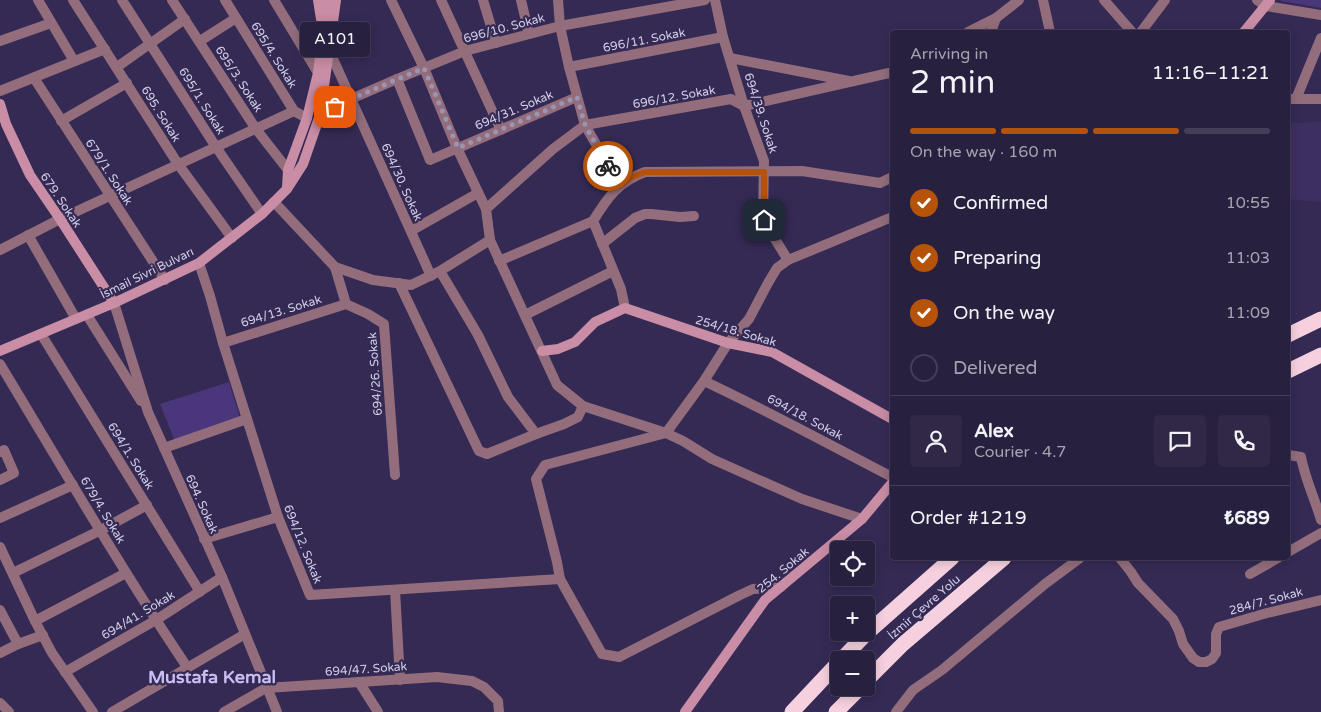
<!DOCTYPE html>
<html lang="en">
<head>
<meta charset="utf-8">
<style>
  :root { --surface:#28203f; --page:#302846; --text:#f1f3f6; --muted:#a5a3b0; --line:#443e59; --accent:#b45309 }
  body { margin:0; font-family:"Varela Round",sans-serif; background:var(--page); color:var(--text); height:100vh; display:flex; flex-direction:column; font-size:19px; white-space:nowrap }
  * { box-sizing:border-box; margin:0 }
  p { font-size:16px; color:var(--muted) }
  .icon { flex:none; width:28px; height:28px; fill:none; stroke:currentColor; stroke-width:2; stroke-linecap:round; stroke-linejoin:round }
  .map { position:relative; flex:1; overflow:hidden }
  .sheet { position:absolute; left:890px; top:30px; width:400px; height:530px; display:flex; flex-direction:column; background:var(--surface); border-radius:5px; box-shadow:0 2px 12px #0003,0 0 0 1px var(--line) }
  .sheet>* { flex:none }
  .buttons { position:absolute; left:830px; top:541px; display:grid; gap:10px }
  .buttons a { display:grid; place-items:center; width:45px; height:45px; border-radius:5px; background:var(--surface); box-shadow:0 2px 12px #0003,0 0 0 1px var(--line); font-size:25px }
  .pin { position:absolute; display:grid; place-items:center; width:42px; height:42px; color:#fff; margin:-21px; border-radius:10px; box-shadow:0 2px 8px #0006 }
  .courier { position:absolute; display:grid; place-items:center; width:50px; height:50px; margin:-25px; border:4px solid #b45309; border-radius:50%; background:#fff; color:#222; box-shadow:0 1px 6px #0007 }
  .bubble { position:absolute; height:35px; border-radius:5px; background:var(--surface); box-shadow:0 2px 12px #0003,0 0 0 1px var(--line); font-size:16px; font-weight:600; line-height:35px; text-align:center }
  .overview em { font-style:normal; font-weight:600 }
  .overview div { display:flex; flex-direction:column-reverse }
  .overview { display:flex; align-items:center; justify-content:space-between; height:85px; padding:0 20px }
  h1 { font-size:32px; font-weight:600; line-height:38px }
  .bar { display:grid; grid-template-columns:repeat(4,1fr); gap:8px 5px; align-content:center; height:60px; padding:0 20px }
  .bar i { height:6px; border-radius:4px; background:var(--line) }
  .bar .selected { background:var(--accent) }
  .bar p { grid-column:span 4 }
  .line { display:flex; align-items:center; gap:12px; padding:0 20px; border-top:1px solid var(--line) }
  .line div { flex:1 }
  .round { display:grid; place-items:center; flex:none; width:52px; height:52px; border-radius:5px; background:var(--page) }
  ol { padding:0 20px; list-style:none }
  li { display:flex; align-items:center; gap:15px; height:55px }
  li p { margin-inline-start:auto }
  li .icon { padding:5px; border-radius:50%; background:var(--accent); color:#fff; stroke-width:4 }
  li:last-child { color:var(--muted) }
  li i { width:28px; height:28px; border:2px solid var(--line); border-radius:50% }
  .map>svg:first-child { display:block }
  .built { fill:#3d3061 }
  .green { fill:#4a367b }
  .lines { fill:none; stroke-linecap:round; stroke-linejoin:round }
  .street { stroke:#936d7c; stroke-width:10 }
  .secondary { stroke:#c98da5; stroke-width:10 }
  .highway { stroke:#f6d0de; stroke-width:15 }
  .done { stroke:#9b95b4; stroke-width:5; stroke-dasharray:0 9 }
  .route { stroke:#b45309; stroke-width:6 }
  .labels { text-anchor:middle; stroke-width:4.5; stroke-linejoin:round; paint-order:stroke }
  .street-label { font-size:12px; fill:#d2cee8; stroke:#352a54 }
  .district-label { font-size:18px; font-weight:bold; fill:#c8bef3; stroke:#352a54 }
</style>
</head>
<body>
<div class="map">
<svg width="1321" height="712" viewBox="0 0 1321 712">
  <rect width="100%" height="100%" fill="#352a54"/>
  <path class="built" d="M1321 122V202L1288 199V123Z"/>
  <g class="green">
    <path d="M1281 0H1321V8L1281 1Z"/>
    <path d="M229 382 240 418 175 441 160 404Z"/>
  </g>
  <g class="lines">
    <g class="street">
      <path d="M38 0 74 61"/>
      <path d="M73 0 178 164 232 238"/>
      <path d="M122 0 216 147 262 214"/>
      <path d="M172 0 256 129 288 170"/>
      <path d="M225 0 294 111 307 118"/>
      <path d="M274 0 318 73"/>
      <path d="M391 0 424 68 457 148 486 209 490 240 557 385 583 406 666 433 683 441 712 459 759 480 802 499 862 519"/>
      <path d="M441 0 501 130"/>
      <path d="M483 0 496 43"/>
      <path d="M521 0 529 34"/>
      <path d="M558 0 560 26 569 67 585 125 609 167 618 186"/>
      <path d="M715 0 723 37 744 106 764 161 763 220 788 260"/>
      <path d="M1043 0 1050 32"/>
      <path d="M1104 0 1132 32"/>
      <path d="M1257 0 1266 6 1321 15"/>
      <path d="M968 32 996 18 1019 0"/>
      <path d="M991 32 996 18"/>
      <path d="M1141 32 1165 0"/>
      <path d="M0 41 51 23"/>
      <path d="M200 41 236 18"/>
      <path d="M329 50 431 276"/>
      <path d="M730 58 849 81"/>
      <path d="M117 67 185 19"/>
      <path d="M569 67 723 37"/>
      <path d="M34 78 165 280"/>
      <path d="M397 79 430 160 577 97"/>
      <path d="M0 91 105 49"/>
      <path d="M1288 99H1321"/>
      <path d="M1296 99 1321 38"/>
      <path d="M320 115 351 99 397 79 465 51 560 26 705 0"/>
      <path d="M61 121 127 83"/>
      <path d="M274 202 335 267 373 280 411 285 440 271 490 240"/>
      <path d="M486 209 553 149 585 125 731 99 744 106 889 73 892 74"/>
      <path d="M411 231 478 193"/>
      <path d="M28 235 76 319"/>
      <path d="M602 244 635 218 645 214H651L680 217 694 216"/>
      <path d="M0 250 60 219 294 111"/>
      <path d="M499 261 593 221"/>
      <path d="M199 263 210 296 223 343 278 517 310 595 560 579"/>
      <path d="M335 267 346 304 368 314 384 324 395 475"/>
      <path d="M440 271 478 335 508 397 536 434"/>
      <path d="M399 283 479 451 487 454 536 434 564 424 578 417 583 406"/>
      <path d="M114 303 148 412 222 577 277 712"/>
      <path d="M625 308 621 289 593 221C608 197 618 182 645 172L802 171 880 183 892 177"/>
      <path d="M87 315 141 401"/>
      <path d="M525 315 613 271"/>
      <path d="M41 334 200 592"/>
      <path d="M223 343 346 304"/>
      <path d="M0 364C61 465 121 569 187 667"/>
      <path d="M704 381C768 411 830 445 892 477"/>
      <path d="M164 448 247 419"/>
      <path d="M0 452 4 450 14 473 0 480"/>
      <path d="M1288 455 1301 457C1305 479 1315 499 1321 520"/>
      <path d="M0 518 73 485"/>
      <path d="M204 539 278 517"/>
      <path d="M0 547 35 621 52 653 93 712"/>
      <path d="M1288 552 1321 533"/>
      <path d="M1120 558 1131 572 1138 583 1173 619 1179 631 1183 644 1193 658 1199 662H1206L1212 659 1216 653V634L1219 627 1267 613 1321 600"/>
      <path d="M13 573 101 530 147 505"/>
      <path d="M1250 574 1278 558"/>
      <path d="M781 587 753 589 740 595 619 657 602 654 560 579 557 562 536 479 545 465 666 433 704 381 728 343 749 319 768 283 777 268 788 260 892 217"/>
      <path d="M395 590 400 680"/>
      <path d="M0 610 18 644 0 653"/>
      <path d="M35 621 126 573"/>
      <path d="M18 644 43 635"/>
      <path d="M65 672 156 620 222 577"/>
      <path d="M359 682 378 712"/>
      <path d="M0 703 9 712"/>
      <path d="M112 712 245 634"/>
      <path d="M224 712 266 688 437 677 472 681 484 687 498 701 499 712"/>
      <path d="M896 712 913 690 942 670 1045 584 1080 558"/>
    </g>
    <g class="secondary">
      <path d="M318 0 321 19"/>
      <path d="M1244 32 1270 0"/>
      <path d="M0 104 6 124 30 175 60 219 114 303"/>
      <path d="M287 188 288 170 307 118 318 73 327 0"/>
      <path d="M0 351 114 303 199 263 262 214 287 189 303 164 320 115 336 0"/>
      <path d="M542 351 558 349 575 342 595 322 625 308 728 343 772 352 892 419"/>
      <path d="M685 712 765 600 862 519 892 483"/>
    </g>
    <g class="highway">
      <path d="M1288 335 1321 319"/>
      <path d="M1288 371 1321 355"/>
      <path d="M841 660 865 635 952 558"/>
      <path d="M866 681 903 644 1004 558"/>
      <path d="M792 712 839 662"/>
      <path d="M836 712 860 688"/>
    </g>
  </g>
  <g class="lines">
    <path class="done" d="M335 107 351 99 424 68 458 148 577 97 585 125 608 166"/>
    <path class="route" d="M608 166 618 186 632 177 645 172H764V220"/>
  </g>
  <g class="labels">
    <g class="street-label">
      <text transform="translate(504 28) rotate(-15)" y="4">696/10. Sokak</text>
      <text transform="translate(644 40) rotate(-11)" y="4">696/11. Sokak</text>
      <text transform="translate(274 55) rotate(58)" y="4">695/4. Sokak</text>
      <text transform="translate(239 79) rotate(57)" y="4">695/3. Sokak</text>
      <text transform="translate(674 97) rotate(-10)" y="4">696/12. Sokak</text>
      <text transform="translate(202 101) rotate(58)" y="4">695/1. Sokak</text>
      <text transform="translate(514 110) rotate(-23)" y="4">694/31. Sokak</text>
      <text transform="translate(761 113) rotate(72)" y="4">694/39. Sokak</text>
      <text transform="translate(161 114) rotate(58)" y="4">695. Sokak</text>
      <text transform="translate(109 172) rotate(57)" y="4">679/1. Sokak</text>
      <text transform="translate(402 182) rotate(66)" y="4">694/30. Sokak</text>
      <text transform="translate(61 200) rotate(56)" y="4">679. Sokak</text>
      <text transform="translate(147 273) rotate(-26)" y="4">İsmail Sivri Bulvarı</text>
      <text transform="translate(281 311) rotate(-17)" y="4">694/13. Sokak</text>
      <text transform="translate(736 331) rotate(16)" y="4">254/18. Sokak</text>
      <text transform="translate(375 374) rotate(-94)" y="4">694/26. Sokak</text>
      <text transform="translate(805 417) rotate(28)" y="4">694/18. Sokak</text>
      <text transform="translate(131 456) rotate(58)" y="4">694/1. Sokak</text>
      <text transform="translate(202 504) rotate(66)" y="4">694. Sokak</text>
      <text transform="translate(103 510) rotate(59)" y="4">679/4. Sokak</text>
      <text transform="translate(303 544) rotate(68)" y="4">694/12. Sokak</text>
      <text transform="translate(783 570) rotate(-40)" y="4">254. Sokak</text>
      <text transform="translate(1266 601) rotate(-15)" y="4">284/7. Sokak</text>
      <text transform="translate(924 607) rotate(-41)" y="4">İzmir Çevre Yolu</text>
      <text transform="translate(138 615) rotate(-31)" y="4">694/41. Sokak</text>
      <text transform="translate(366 669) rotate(-4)" y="4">694/47. Sokak</text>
    </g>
    <g class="district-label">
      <text x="212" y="683">Mustafa Kemal</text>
    </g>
  </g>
</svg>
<div class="buttons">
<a><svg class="icon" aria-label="locate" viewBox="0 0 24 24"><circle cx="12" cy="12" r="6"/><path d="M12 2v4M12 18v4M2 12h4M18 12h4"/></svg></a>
<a>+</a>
<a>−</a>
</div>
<div class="pin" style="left:335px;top:107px;background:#ea580c"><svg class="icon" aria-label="bag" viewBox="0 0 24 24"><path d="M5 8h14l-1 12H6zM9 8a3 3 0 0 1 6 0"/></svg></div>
<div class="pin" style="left:764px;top:220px;background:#1f2937"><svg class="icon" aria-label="home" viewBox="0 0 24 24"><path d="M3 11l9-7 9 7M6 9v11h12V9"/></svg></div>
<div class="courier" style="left:608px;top:166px"><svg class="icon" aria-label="bike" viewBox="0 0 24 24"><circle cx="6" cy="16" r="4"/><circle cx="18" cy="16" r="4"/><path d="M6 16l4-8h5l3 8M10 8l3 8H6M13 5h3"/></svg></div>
<div class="bubble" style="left:300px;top:22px;width:70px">A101</div>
<section class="sheet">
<div class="overview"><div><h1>2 min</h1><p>Arriving in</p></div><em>11:16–11:21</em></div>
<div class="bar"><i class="selected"></i><i class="selected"></i><i class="selected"></i><i></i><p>On the way · 160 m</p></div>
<ol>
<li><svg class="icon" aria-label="check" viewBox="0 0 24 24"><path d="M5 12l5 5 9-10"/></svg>Confirmed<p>10:55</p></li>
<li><svg class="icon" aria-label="check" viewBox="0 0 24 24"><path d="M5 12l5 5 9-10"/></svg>Preparing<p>11:03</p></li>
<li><svg class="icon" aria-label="check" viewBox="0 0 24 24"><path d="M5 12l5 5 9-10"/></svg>On the way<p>11:09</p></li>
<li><i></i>Delivered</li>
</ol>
<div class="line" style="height:90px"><a class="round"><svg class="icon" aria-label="person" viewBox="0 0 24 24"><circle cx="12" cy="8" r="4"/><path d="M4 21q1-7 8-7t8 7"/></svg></a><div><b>Alex</b><p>Courier · 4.7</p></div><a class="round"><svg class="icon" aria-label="chat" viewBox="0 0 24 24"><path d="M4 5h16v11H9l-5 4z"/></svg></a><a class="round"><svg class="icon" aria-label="phone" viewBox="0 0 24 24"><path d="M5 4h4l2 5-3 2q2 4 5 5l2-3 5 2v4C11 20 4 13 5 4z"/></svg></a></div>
<div class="line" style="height:65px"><div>Order #1219</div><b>₺689</b></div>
</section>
</div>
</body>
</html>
